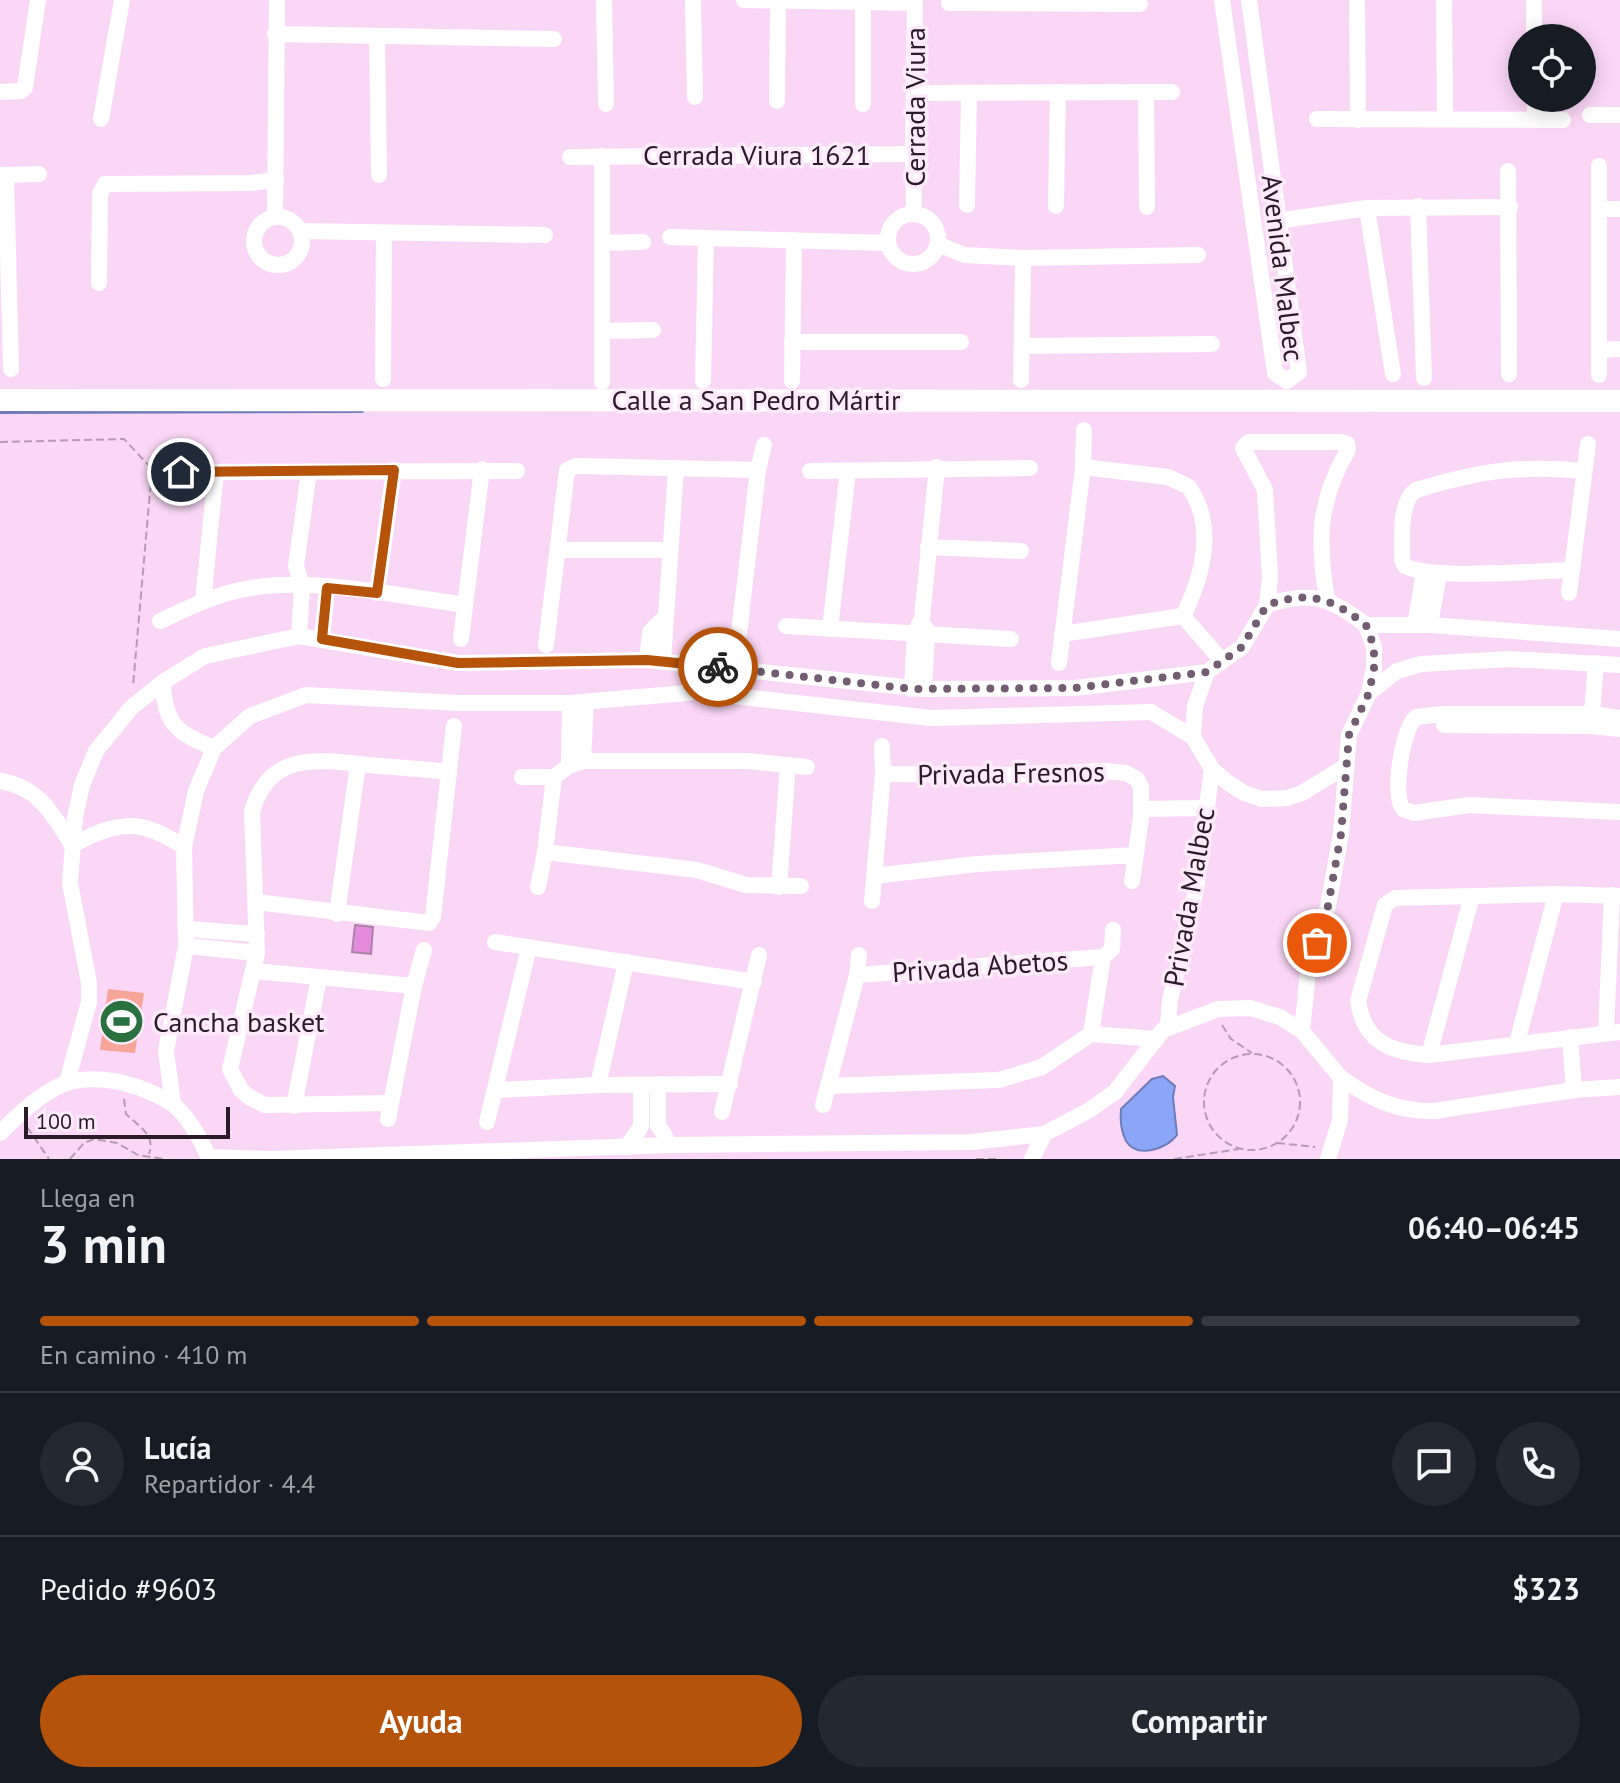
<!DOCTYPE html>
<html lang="es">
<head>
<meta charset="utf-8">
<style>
  :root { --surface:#171b24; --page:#242831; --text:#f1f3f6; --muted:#9ea1a6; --line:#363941; --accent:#b45309 }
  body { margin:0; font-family:"PT Sans",sans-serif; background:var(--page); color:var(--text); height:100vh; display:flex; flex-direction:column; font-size:30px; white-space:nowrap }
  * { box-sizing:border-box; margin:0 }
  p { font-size:26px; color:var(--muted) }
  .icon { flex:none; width:44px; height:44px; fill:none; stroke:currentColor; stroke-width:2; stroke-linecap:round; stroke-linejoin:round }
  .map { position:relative; height:1159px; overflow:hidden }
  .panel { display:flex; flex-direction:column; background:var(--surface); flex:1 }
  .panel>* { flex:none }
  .buttons { position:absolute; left:1508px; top:24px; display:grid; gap:16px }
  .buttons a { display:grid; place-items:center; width:88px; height:88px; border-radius:50%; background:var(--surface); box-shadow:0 4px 20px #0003; font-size:40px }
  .scale { position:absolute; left:24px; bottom:20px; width:206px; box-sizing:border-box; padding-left:8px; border:4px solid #2b1b29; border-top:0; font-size:22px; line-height:28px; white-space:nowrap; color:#2b1b29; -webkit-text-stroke:6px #fdeafa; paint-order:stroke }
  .pin { position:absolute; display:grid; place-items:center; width:68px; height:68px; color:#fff; margin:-34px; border:4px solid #fff; border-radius:50%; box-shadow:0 2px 8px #0007 }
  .courier { position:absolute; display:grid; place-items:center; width:80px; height:80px; margin:-40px; border:6px solid #b45309; border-radius:50%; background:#fff; color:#222; box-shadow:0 2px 10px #0007 }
  .summary em { font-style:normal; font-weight:600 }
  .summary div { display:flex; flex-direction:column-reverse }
  .summary { display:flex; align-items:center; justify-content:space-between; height:136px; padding:0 40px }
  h1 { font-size:52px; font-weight:600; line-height:60px }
  .bar { display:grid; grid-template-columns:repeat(4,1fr); gap:12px 8px; align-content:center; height:96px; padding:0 40px }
  .bar i { height:10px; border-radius:6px; background:var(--line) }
  .bar .on { background:var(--accent) }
  .bar p { grid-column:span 4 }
  .line { display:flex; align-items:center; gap:20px; padding:0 40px; border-top:2px solid var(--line) }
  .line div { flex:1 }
  .round { display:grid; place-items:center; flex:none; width:84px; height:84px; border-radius:42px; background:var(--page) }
  .primary-button { display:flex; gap:16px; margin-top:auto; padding:16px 40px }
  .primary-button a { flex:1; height:92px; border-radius:48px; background:var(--accent); color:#fff; font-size:32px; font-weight:600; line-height:92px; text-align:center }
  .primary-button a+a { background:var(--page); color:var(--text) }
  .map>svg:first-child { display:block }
  .green { fill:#f6a598 }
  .water { fill:#8ca6f7; stroke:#6f7cb9; stroke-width:2 }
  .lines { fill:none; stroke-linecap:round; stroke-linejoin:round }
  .stream { stroke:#6f7cb9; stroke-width:4 }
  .building { fill:#e58bde; stroke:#ab82a7; stroke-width:2 }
  .path { stroke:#b79bb4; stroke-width:2; stroke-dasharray:8 4; stroke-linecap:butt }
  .minor { stroke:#fff; stroke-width:16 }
  .secondary { stroke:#fff; stroke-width:22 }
  .done { stroke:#735d71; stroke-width:8; stroke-dasharray:0 14.4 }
  .route { stroke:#b45309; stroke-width:10 }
  .labels { text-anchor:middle; stroke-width:7; stroke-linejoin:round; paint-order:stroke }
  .street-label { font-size:28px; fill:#2b1b29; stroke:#fdeafa }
  .poi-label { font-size:28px; fill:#2b1b29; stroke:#fdeafa; text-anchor:start }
</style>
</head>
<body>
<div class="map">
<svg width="1620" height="1159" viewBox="0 0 1620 1159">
  <rect width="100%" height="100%" fill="#fad7f6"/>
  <path class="green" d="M108 989 144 993 135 1053 100 1050Z"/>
  <path class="water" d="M1163 1076 1175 1086 1173 1097 1177 1135C1167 1149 1137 1159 1126 1141 1121 1131 1120 1119 1121 1109L1152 1079Z"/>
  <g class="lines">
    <path class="stream" d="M0 412 362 411"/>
  </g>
  <path class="building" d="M355 925 373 927 371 954 352 952Z"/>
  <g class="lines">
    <g class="path">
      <path d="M0 442 124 439 152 469 133 686"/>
      <path d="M1222 1025 1231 1039 1252 1053"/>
      <circle cx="1252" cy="1102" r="48"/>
      <path d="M124 1099 126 1114C138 1126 156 1134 149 1154"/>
      <path d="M27 1127 49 1159"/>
      <path d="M1277 1143 1315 1147"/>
      <path d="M70 1159 84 1143 94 1139 117 1143 138 1155 163 1159"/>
      <path d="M976 1159H998"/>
      <path d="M1174 1159 1239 1149"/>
    </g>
    <g class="minor">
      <path d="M604 0 606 104"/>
      <path d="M693 0 695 97"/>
      <path d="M744 0 915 3"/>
      <path d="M1222 0 1275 373 1287 381 1299 372 1249 0"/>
      <path d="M1357 0 1358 120"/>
      <path d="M1444 0 1445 119"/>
      <path d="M1534 0V38"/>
      <path d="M949 3 1140 4"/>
      <path d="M275 34 554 39"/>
      <path d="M377 36 379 175"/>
      <path d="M0 92 21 91 25 87 38 0"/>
      <path d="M1146 92 1147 207"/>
      <path d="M914 93 1172 92"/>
      <path d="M1535 98V119"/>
      <path d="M777 101 778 1"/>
      <path d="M863 104V2"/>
      <path d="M1590 115H1620"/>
      <path d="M101 119 122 0"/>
      <path d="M1317 119 1563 120"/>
      <path d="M570 157 913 154"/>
      <path d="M1599 166V375"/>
      <path d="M1508 171 1509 374"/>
      <path d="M0 175 39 174"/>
      <path d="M6 175 11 369"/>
      <path d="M967 205 969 93"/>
      <path d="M1056 206 1058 92"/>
      <path d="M1418 206 1424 378"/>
      <path d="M1367 208 1393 374"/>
      <path d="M1599 209H1620"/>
      <path d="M914 214 913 154 915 0"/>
      <circle cx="913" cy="239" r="25"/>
      <circle cx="278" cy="241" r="24"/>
      <path d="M275 217 277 0"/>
      <path d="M1277 221 1367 208 1510 207"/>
      <path d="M300 231 545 235"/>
      <path d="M670 237 888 243"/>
      <path d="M602 243 643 242"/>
      <path d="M938 244 964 255 1023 258 1198 255"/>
      <path d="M99 283 100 194 105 184 249 183 276 180"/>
      <path d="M603 331 653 330"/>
      <path d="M792 342H961"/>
      <path d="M1024 346 1212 344"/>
      <path d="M1599 350 1620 349"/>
      <path d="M383 379 384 233"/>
      <path d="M1021 380 1023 258"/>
      <path d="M703 381 706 239"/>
      <path d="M792 381 794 240"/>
      <path d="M602 382V156"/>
      <path d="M1083 467 1168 477 1189 487C1216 526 1203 576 1183 616"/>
      <path d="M810 471 1030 468"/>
      <path d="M181 472 517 471"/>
      <path d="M928 547 1021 551"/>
      <path d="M559 550H669"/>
      <path d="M1571 570C1535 571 1432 580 1405 566L1402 559C1402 540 1399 501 1416 490 1480 471 1516 465 1583 471"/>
      <path d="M377 593 394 470"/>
      <path d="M1569 593 1588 444"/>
      <path d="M203 601 216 472"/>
      <path d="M1267 605 1270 577 1265 490 1243 448 1249 442H1340L1347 444 1348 450C1318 501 1317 541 1327 599"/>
      <path d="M1183 616 1222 661"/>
      <path d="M160 621C186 609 212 596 240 590 305 575 399 596 465 605"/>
      <path d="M1366 625H1430L1620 639"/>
      <path d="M1415 625 1424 572"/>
      <path d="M1430 625 1439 573"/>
      <path d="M786 626 1011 639"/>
      <path d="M830 629 848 470"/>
      <path d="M1062 634 1183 616"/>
      <path d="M299 636 302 586 296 566 309 471"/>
      <path d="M322 639 327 588"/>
      <path d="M461 639 482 469"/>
      <path d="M738 642 758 470 764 445"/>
      <path d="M546 645 567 470 576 466 758 470"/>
      <path d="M647 660 650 632 664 618"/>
      <path d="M663 661 676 469"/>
      <path d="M1059 663 1083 467 1084 430"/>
      <path d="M163 682C164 724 177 733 214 748"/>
      <path d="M912 689 915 633 922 618 937 467"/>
      <path d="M924 689 927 634 925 627"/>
      <path d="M1369 693 1397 671 1421 664 1509 659 1620 665"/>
      <path d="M1620 718 1592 714H1444L1416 717C1402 729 1392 795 1403 809L1414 813 1469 805 1620 812"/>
      <path d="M1444 725 1591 726 1620 729"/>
      <path d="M1591 725 1596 663"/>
      <path d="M583 761 586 703"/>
      <path d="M569 766 570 703"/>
      <path d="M1346 766 1302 793 1287 798 1262 799 1244 793 1227 782 1212 769 1193 737 1195 706 1207 672 1242 647 1267 605C1310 590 1331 598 1366 625"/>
      <path d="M883 774 1005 775 1105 771 1126 773 1137 779 1141 787V818L1132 881"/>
      <path d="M522 777H554"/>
      <path d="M0 781C39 787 53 814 72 845 118 821 140 818 184 847"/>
      <path d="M1141 809 1205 808"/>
      <path d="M545 852 697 870 746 885 801 886"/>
      <path d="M874 876 977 864 1136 855"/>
      <path d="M538 887 545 852 554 777 569 766 583 761H748L807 767"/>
      <path d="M779 887 788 765"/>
      <path d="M1620 896 1556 894 1395 898 1385 905 1358 1001C1364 1042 1390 1052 1429 1055L1620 1032"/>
      <path d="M872 901 883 774 882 746"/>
      <path d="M256 902 429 923 433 917 454 726"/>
      <path d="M337 914 358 764"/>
      <path d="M187 929 257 934"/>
      <path d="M495 942 754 982"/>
      <path d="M186 946 257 953"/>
      <path d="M254 971 414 986"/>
      <path d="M857 975 1103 957"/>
      <path d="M1168 1026 1170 1000 1196 890 1212 769"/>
      <path d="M1302 1031 1308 972 1328 906 1341 834 1349 735 1369 693 1374 668V647L1366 625"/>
      <path d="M1606 1032 1612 895"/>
      <path d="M1091 1034 1103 957 1112 949 1113 930"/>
      <path d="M1570 1037 1574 1090"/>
      <path d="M1517 1043 1556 894"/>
      <path d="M1429 1055 1472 896"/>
      <path d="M1341 1078C1371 1099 1397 1112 1434 1111L1574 1090 1620 1087"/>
      <path d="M67 1082 89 1002V983L70 883 75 817 82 785 96 751 131 708 163 682 205 656 299 636 458 663 647 660 924 689 1075 688 1207 672"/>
      <path d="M658 1084V1126L663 1132 669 1145"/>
      <path d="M598 1085 626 962"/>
      <path d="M828 1086 999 1080 1042 1067 1091 1034 1157 1039"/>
      <path d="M496 1090 598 1085 730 1084"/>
      <path d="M389 1103 265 1105 249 1097 241 1090 230 1069 257 953 252 812C269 750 320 760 369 765 395 767 422 769 449 772"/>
      <path d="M173 1104 166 1051 186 946 184 847 196 791 214 748 250 716 306 695 459 703H570L698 692 931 718 1151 712 1193 737"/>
      <path d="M823 1105 857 975 859 955"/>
      <path d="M294 1106 319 978"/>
      <path d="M722 1112 759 955"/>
      <path d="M388 1119 414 986 424 950"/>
      <path d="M487 1122 529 947"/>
      <path d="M0 1133C17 1116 46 1088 70 1082 102 1074 143 1085 171 1103 186 1112 203 1143 209 1159"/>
      <path d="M627 1147 641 1126V1085"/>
      <path d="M209 1157 271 1159 669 1145 971 1142 1044 1134"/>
      <path d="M1032 1159 1044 1134 1088 1111 1115 1092 1163 1030 1218 1009 1250 1008 1280 1017 1302 1031 1341 1078 1340 1120 1328 1159"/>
    </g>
    <path class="secondary" d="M0 400 1620 401"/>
  </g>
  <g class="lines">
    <path class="done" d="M718 667 912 689 1075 688 1207 672 1242 647 1267 605C1310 590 1331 598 1366 625L1374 647V668L1369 693 1349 735 1341 834 1328 906 1317 943"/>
    <path class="route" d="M181 472 394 470 377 593 327 588 322 639 458 663 647 660 718 667"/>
  </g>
  <defs>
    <symbol id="stadium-disc" viewBox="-11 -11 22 22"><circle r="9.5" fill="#29713e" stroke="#fdeafa"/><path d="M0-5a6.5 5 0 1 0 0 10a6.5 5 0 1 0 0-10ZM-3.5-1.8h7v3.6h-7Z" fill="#fff"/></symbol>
  </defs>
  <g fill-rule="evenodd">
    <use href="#stadium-disc" x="96" y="996" width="51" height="51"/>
  </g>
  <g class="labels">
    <g class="street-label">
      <text transform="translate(915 107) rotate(-90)" y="10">Cerrada Viura</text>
      <text x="757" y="165">Cerrada Viura 1621</text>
      <text transform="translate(1283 268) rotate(83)" y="10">Avenida Malbec</text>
      <text x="756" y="410">Calle a San Pedro Mártir</text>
      <text transform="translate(1011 773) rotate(-1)" y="10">Privada Fresnos</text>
      <text transform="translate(1189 897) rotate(-80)" y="10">Privada Malbec</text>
      <text transform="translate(980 966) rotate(-4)" y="10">Privada Abetos</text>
    </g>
    <g class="poi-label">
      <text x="153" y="1032">Cancha basket</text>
    </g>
  </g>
</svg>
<div class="buttons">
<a><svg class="icon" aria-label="locate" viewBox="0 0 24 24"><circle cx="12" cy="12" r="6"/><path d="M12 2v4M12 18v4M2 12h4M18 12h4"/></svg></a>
</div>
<div class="scale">100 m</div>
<div class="pin" style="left:1317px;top:943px;background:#ea580c"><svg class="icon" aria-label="bag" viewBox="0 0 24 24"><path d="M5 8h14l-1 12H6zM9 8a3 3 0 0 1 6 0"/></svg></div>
<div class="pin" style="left:181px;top:472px;background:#1f2937"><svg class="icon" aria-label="home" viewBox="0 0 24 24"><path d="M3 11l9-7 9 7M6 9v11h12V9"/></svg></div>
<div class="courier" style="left:718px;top:667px"><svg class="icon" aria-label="bike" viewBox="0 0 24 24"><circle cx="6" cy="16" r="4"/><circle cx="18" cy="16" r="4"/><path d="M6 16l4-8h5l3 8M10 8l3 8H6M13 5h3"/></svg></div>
</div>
<section class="panel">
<div class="summary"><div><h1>3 min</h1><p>Llega en</p></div><em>06:40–06:45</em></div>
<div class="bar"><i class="on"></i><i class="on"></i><i class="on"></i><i></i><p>En camino · 410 m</p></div>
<div class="line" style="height:144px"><a class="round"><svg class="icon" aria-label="person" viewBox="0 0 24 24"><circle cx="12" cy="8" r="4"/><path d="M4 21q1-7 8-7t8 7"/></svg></a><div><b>Lucía</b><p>Repartidor · 4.4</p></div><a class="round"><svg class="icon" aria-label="chat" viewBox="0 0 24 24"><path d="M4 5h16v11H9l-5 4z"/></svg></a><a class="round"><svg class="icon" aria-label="phone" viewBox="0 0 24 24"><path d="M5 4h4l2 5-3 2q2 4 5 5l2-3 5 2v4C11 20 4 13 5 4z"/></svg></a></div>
<div class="line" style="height:104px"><div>Pedido #9603</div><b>$323</b></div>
<div class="primary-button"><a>Ayuda</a><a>Compartir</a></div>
</section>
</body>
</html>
